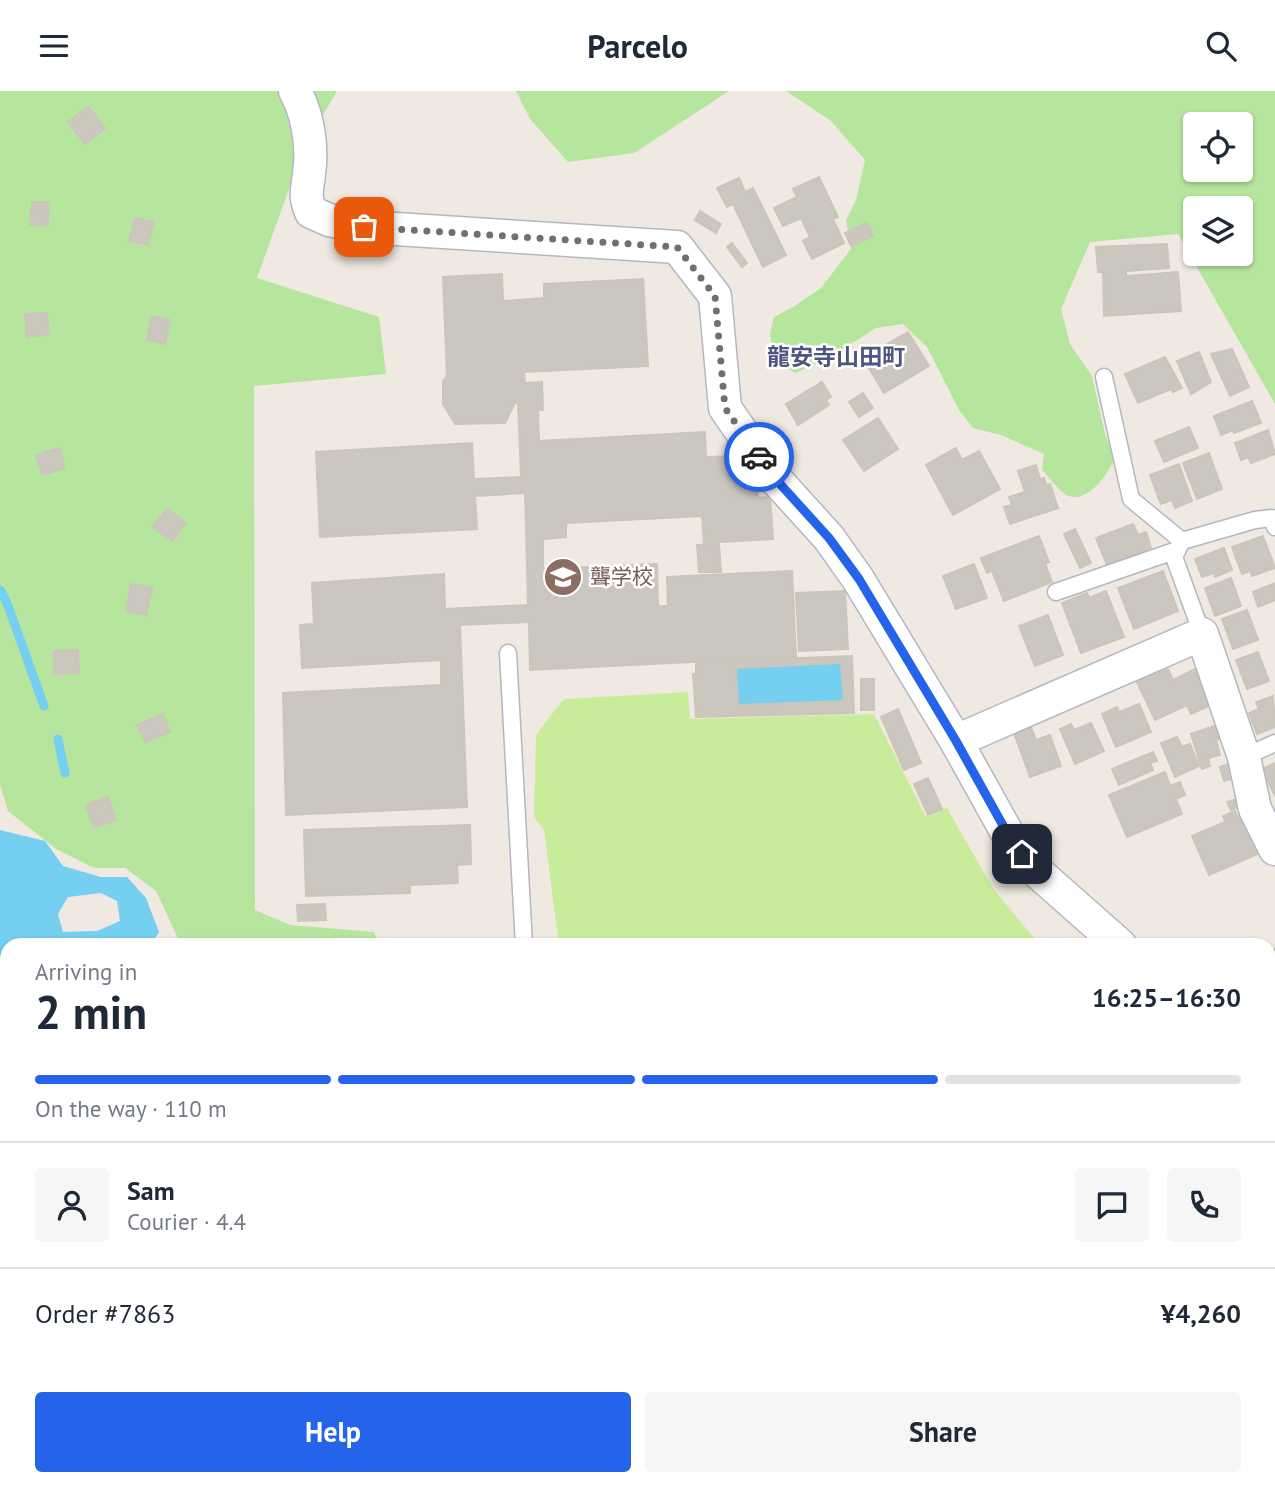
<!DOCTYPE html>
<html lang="en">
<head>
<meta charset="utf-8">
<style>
  :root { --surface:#fff; --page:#f6f6f7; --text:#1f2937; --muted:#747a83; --line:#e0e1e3; --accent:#2563eb }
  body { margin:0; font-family:"PT Sans","Noto Sans JP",sans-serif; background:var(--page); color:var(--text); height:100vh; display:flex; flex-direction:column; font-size:26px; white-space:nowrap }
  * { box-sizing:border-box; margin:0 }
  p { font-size:23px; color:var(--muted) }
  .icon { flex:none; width:38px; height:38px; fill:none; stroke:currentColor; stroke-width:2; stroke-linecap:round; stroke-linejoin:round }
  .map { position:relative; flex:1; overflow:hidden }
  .details { position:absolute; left:0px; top:847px; width:1276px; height:548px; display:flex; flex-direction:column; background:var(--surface); border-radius:21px 21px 0 0; box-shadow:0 2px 5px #0004 }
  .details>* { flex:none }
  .tools { position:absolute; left:1183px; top:21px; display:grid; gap:14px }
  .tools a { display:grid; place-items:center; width:70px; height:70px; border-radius:7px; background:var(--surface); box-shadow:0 2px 5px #0004; font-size:35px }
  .pin { position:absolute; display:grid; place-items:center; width:60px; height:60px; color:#fff; margin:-30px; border-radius:14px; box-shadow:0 4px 10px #0006 }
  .courier { position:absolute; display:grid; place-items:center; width:70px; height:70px; margin:-35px; border:5px solid #2563eb; border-radius:50%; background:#fff; color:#222; box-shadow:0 2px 9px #0007 }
  .head em { font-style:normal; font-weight:600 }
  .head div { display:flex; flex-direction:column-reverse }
  .head { display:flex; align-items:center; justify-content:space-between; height:119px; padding:0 35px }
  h1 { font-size:46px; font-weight:600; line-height:52px }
  .bar { display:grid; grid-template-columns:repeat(4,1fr); gap:10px 7px; align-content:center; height:84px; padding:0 35px }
  .bar i { height:9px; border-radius:5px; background:var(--line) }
  .bar .selected { background:var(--accent) }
  .bar p { grid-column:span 4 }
  .line { display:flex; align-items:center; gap:18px; padding:0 35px; border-top:2px solid var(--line) }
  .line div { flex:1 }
  .round { display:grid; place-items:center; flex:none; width:74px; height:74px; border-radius:7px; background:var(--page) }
  .button { display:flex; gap:14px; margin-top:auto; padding:14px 35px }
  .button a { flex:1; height:80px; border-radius:7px; background:var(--accent); color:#fff; font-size:28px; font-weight:600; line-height:80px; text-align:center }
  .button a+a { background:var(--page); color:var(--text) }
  header { display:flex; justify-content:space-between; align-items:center; height:91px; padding:0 35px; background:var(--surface); font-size:32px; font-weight:600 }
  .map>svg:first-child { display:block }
  .green { fill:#b6e59e; fill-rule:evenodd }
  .pitch { fill:#c9ec9a }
  .water { fill:#75cff0; fill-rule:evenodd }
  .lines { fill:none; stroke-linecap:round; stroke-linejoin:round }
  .stream { stroke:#75cff0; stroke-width:9 }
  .building { fill:#cbc7bf; stroke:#cbc5ba; stroke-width:2; fill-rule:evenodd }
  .lane-casing { stroke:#b4b7c1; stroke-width:19 }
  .street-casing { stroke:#b4b7c1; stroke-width:35 }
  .lane { stroke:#fff; stroke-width:16 }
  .street { stroke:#fff; stroke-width:32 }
  .done { stroke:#726f6d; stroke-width:7; stroke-dasharray:0 12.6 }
  .route { stroke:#2563eb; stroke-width:9 }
  .labels { text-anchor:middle; stroke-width:5; stroke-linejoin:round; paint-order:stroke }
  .education-label { font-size:21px; fill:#785e54; stroke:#fff; text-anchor:start }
  .neighbourhood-label { font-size:23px; font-weight:bold; fill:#4d5680; stroke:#fff }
</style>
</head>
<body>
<header><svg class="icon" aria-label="menu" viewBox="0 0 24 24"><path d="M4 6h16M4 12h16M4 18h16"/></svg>Parcelo<svg class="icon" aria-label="search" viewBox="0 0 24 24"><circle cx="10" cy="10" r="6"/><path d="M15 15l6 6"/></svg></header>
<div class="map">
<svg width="1275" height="1394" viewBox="0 0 1275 1394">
  <rect width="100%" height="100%" fill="#efe9e1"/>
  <g class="green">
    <path d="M0 0H337L304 56 257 187 379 226 386 283 254 295 255 819 290 834 374 841 380 854H181L156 800 125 777H94L56 758 8 720 0 694Z"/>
    <path d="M516 0H729L634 62 568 71 530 28Z"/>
    <path d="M786 0H1275V313L1178 143 1090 151 1061 218 1070 253 1092 285 1105 343 1115 367C1107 385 1083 420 1061 400 1055 394 1049 386 1042 379L1044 363 1001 344 973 337 959 319 927 256 903 233 876 237 829 267 795 282 774 270 770 242 774 226 793 216 821 197 851 158 846 129 856 109 865 69 831 30ZM1195 33H1241V79H1195ZM1195 117H1241V163H1195Z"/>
    <path d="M1269 1043 1275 1053V1224L1269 1219Z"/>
    <path d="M0 1236 7 1247V1388H27L26 1394H0Z"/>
    <path d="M480 1388H551L552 1394H481Z"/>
    <path d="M603 1388H831L832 1394H605Z"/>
    <path d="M869 1388H1091L1084 1394H870Z"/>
    <path d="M1114 1388H1180L1186 1394H1114Z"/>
  </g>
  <path class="pitch" d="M688 601 690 628 874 623 926 726 947 717 994 799 1040 854H559L544 739 534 726 536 644 562 610 566 608Z"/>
  <g class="water">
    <path d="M841 572 844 610 738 614 736 577Z"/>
    <path d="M0 739 45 750 63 775 101 786H127L146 807 159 841 151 854H7V875H0ZM101 802 117 810 120 830 97 840 63 841 58 823 68 806Z"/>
  </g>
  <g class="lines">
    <g class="stream">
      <path d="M0 499 7 512 44 615"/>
      <path d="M58 648 65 682"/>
      <path d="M0 1277 6 1394"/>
    </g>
  </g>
  <g class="building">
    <path d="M88 16 105 37 85 53 68 31Z"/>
    <path d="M819 86 838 126 833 128 844 152 812 168 803 150 810 146 801 127 783 135 774 117 797 106 793 98Z"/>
    <path d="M739 87 745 101 753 97 786 164 763 176 733 113 727 116 717 97Z"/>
    <path d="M32 111H49L48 135 30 134Z"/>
    <path d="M700 120 721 133 716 142 695 129Z"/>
    <path d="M135 127 154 131 148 154 129 150Z"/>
    <path d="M867 132 873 145 851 155 845 142Z"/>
    <path d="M732 152 747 172 742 176 727 156Z"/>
    <path d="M1167 153 1169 177 1126 180V185L1178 181 1181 220 1104 225 1103 181H1098L1096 156Z"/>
    <path d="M502 183 503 210 544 207V193L643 188 648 275 524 281 525 292 542 291 543 319H538L539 350 705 341 706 366 738 365V378L746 389 756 388 758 407 770 406 773 448 704 452 702 425 566 432V446L543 448V478L657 473 658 515H668L667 486 792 480 796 566 530 579 529 531 460 534 467 716 286 724 283 602 441 594V569L302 577 300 534 314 533 312 492 444 483 445 518 528 514 525 402 475 405 477 438 320 446 316 361 472 352 474 388 525 386 521 385 518 312H515L505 332 455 333 443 313V290L447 285 443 186Z"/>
    <path d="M47 222 49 243 27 246 25 223Z"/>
    <path d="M152 225 170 229 165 253 147 249Z"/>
    <path d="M908 241 929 275 884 302 869 277 883 269 877 259Z"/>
    <path d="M1232 258 1249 296 1230 305 1211 263Z"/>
    <path d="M1199 261 1211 291 1191 303 1177 270Z"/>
    <path d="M1165 266 1182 297 1173 301 1171 298 1138 312 1125 283Z"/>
    <path d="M822 291 831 306 826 309 829 314 798 334 786 313Z"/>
    <path d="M863 302 873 317 859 326 849 311Z"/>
    <path d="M1252 310 1261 332 1234 342 1233 339 1221 344 1214 325Z"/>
    <path d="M878 327 898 358 864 380 843 349Z"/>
    <path d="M1189 336 1198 357 1164 371 1155 350Z"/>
    <path d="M1268 339 1275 363 1251 372 1248 366 1241 369 1235 352Z"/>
    <path d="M59 357 65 377 42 384 36 364Z"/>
    <path d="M956 357 962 369 979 360 1000 398 953 424 926 374Z"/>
    <path d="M1209 362 1222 398 1197 408 1183 372Z"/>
    <path d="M1179 373 1192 410 1175 417 1172 409 1161 413 1150 384Z"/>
    <path d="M1036 374 1040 388 1044 387 1046 394 1050 393 1058 417 1010 433 1004 416 1012 414 1009 406 1025 401 1018 380Z"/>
    <path d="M167 418 186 432 172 450 153 436Z"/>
    <path d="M1133 433 1138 444 1146 441 1151 457 1107 474 1096 447Z"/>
    <path d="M1075 438 1091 472 1080 477 1064 443Z"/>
    <path d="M1039 445 1049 471 1045 472 1052 491 1004 510 992 480 987 482 981 467Z"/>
    <path d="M1263 445 1275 477 1252 485 1250 480 1242 483 1232 456Z"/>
    <path d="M719 453 721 481H699L697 454Z"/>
    <path d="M1224 457 1232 479 1215 486 1214 482 1202 486 1195 468Z"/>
    <path d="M974 473 987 507 956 518 943 485Z"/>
    <path d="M1163 480 1178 520 1134 538 1118 497Z"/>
    <path d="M1231 487 1241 515 1215 525 1205 497Z"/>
    <path d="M1275 492V509L1258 516 1253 501Z"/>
    <path d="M131 493 152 497 146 524 126 520Z"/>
    <path d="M845 500 848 558 799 560 796 502Z"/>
    <path d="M1106 500 1124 546 1081 562 1062 512 1087 502 1089 507Z"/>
    <path d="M1247 519 1258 549 1233 558 1222 528Z"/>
    <path d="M1048 524 1063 564 1035 575 1019 535Z"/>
    <path d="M78 559 79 582 54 583V560Z"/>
    <path d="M1258 561 1269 590 1247 598 1236 569Z"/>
    <path d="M852 565 854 622 696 626 693 583H696V571ZM841 572 844 610 738 614 736 577Z"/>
    <path d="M1168 578 1173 589 1195 578 1211 614 1191 623 1187 614 1155 629 1137 591Z"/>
    <rect x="861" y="588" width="13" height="31"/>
    <path d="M1273 605 1275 636 1257 643 1249 622 1259 618 1256 611Z"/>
    <path d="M1139 613 1151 641 1116 656 1102 623 1117 616 1119 621Z"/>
    <path d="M898 618 921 672 904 679 881 626Z"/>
    <path d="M163 623 170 641 145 651 137 634Z"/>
    <path d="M1091 632 1104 660 1075 673 1060 638 1071 633 1074 639Z"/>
    <path d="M1220 633 1224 646 1216 649 1220 664 1208 667 1210 675 1202 678 1191 643Z"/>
    <path d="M1031 636 1036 649 1050 644 1061 675 1030 686 1014 642Z"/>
    <path d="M1177 646 1182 656 1190 653 1199 675 1175 686 1161 652Z"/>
    <path d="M1153 661 1157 670 1150 672 1153 679 1119 694 1112 678Z"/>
    <path d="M1232 672 1237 686 1224 690 1220 676Z"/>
    <path d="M1275 672V705L1262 678Z"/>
    <path d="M1165 681 1170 695 1180 691 1185 704 1176 708 1182 723 1127 746 1109 704Z"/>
    <path d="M928 687 942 718 928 724 914 693Z"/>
    <path d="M108 706 116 729 94 736 86 714Z"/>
    <path d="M1236 708 1239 716 1231 719 1227 711Z"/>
    <path d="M1235 720 1239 728 1245 726 1260 762 1209 784 1192 745 1225 731 1223 725Z"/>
    <path d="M470 734 471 773 457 774 458 792 410 794V802L306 805 304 739Z"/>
    <path d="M325 813 326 829 298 830 297 814Z"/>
    <path d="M1274 858 1275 880 1269 882V860Z"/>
    <path d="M1275 907V947L1269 938V912Z"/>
    <rect x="0" y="964" width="7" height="31"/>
    <rect x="0" y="1061" width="7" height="50"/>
    <path d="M7 1157V1189L0 1190V1159Z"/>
    <rect x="1269" y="1254" width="6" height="20"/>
    <path d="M70 1388H121L110 1394H74Z"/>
  </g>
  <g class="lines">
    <defs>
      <g id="lane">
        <path d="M1104 286 1131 408 1182 450"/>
        <path d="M1056 501 1177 459"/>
        <path d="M1202 543 1174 466 1182 450 1255 429 1272 427 1275 436"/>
        <path d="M508 562 524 854"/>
        <path d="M1244 666 1275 652"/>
        <path d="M145 1394 154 1388"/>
      </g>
      <g id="street">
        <path d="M295 0C308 24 313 55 309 83 307 100 304 104 311 121L329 129 364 136 677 156 715 205 725 317 771 383 829 447 858 488 956 650 1010 747 1034 778 1120 854"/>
        <path d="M956 650 1202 543 1244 666 1255 718 1275 758"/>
        <path d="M1269 1018 1275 1029"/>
        <path d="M171 1388V1394"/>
      </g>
    </defs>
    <use href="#lane" class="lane-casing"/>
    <use href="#street" class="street-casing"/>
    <use href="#lane" class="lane"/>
    <use href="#street" class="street"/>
  </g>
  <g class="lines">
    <path class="done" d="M364 136 677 156 715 205 725 317 759 366"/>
    <path class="route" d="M759 366 771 383 829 447 859 488 956 650 1010 747 1022 763"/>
  </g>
  <defs>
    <symbol id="school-disc" viewBox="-11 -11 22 22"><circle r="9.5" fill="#8d6e63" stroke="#fff"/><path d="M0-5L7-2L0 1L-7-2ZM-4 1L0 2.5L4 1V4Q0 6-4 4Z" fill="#fff"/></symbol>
  </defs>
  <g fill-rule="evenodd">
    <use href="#school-disc" x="541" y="464" width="44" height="44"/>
  </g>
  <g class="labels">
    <g class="education-label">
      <text x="590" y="493">聾学校</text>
    </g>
    <g class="neighbourhood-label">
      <text x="836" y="274">龍安寺山田町</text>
    </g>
  </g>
</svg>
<div class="tools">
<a><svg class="icon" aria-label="locate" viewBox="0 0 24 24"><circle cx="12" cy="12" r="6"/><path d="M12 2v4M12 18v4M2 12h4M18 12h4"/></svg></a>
<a><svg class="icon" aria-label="layers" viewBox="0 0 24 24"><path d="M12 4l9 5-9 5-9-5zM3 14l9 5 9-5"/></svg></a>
</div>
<div class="pin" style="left:364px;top:136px;background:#ea580c"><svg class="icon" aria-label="bag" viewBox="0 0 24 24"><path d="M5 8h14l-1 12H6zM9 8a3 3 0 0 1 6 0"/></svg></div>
<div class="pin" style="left:1022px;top:763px;background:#1f2937"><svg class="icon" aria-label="home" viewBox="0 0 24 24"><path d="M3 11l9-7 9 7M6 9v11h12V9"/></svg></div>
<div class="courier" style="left:759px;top:366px"><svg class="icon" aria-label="car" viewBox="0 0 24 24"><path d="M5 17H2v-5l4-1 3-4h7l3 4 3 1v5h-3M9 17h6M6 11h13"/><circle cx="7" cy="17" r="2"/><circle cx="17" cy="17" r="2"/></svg></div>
<section class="details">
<div class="head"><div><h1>2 min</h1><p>Arriving in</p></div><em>16:25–16:30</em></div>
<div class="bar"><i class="selected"></i><i class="selected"></i><i class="selected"></i><i></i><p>On the way · 110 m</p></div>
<div class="line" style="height:126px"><a class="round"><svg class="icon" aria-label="person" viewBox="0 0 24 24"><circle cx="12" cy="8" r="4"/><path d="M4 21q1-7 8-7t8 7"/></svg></a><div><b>Sam</b><p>Courier · 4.4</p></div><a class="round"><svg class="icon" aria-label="chat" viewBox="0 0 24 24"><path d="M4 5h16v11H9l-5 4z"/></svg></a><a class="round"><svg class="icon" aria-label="phone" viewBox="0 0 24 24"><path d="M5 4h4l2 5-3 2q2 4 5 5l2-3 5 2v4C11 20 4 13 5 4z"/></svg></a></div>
<div class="line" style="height:91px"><div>Order #7863</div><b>¥4,260</b></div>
<div class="button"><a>Help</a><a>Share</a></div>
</section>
</div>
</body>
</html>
